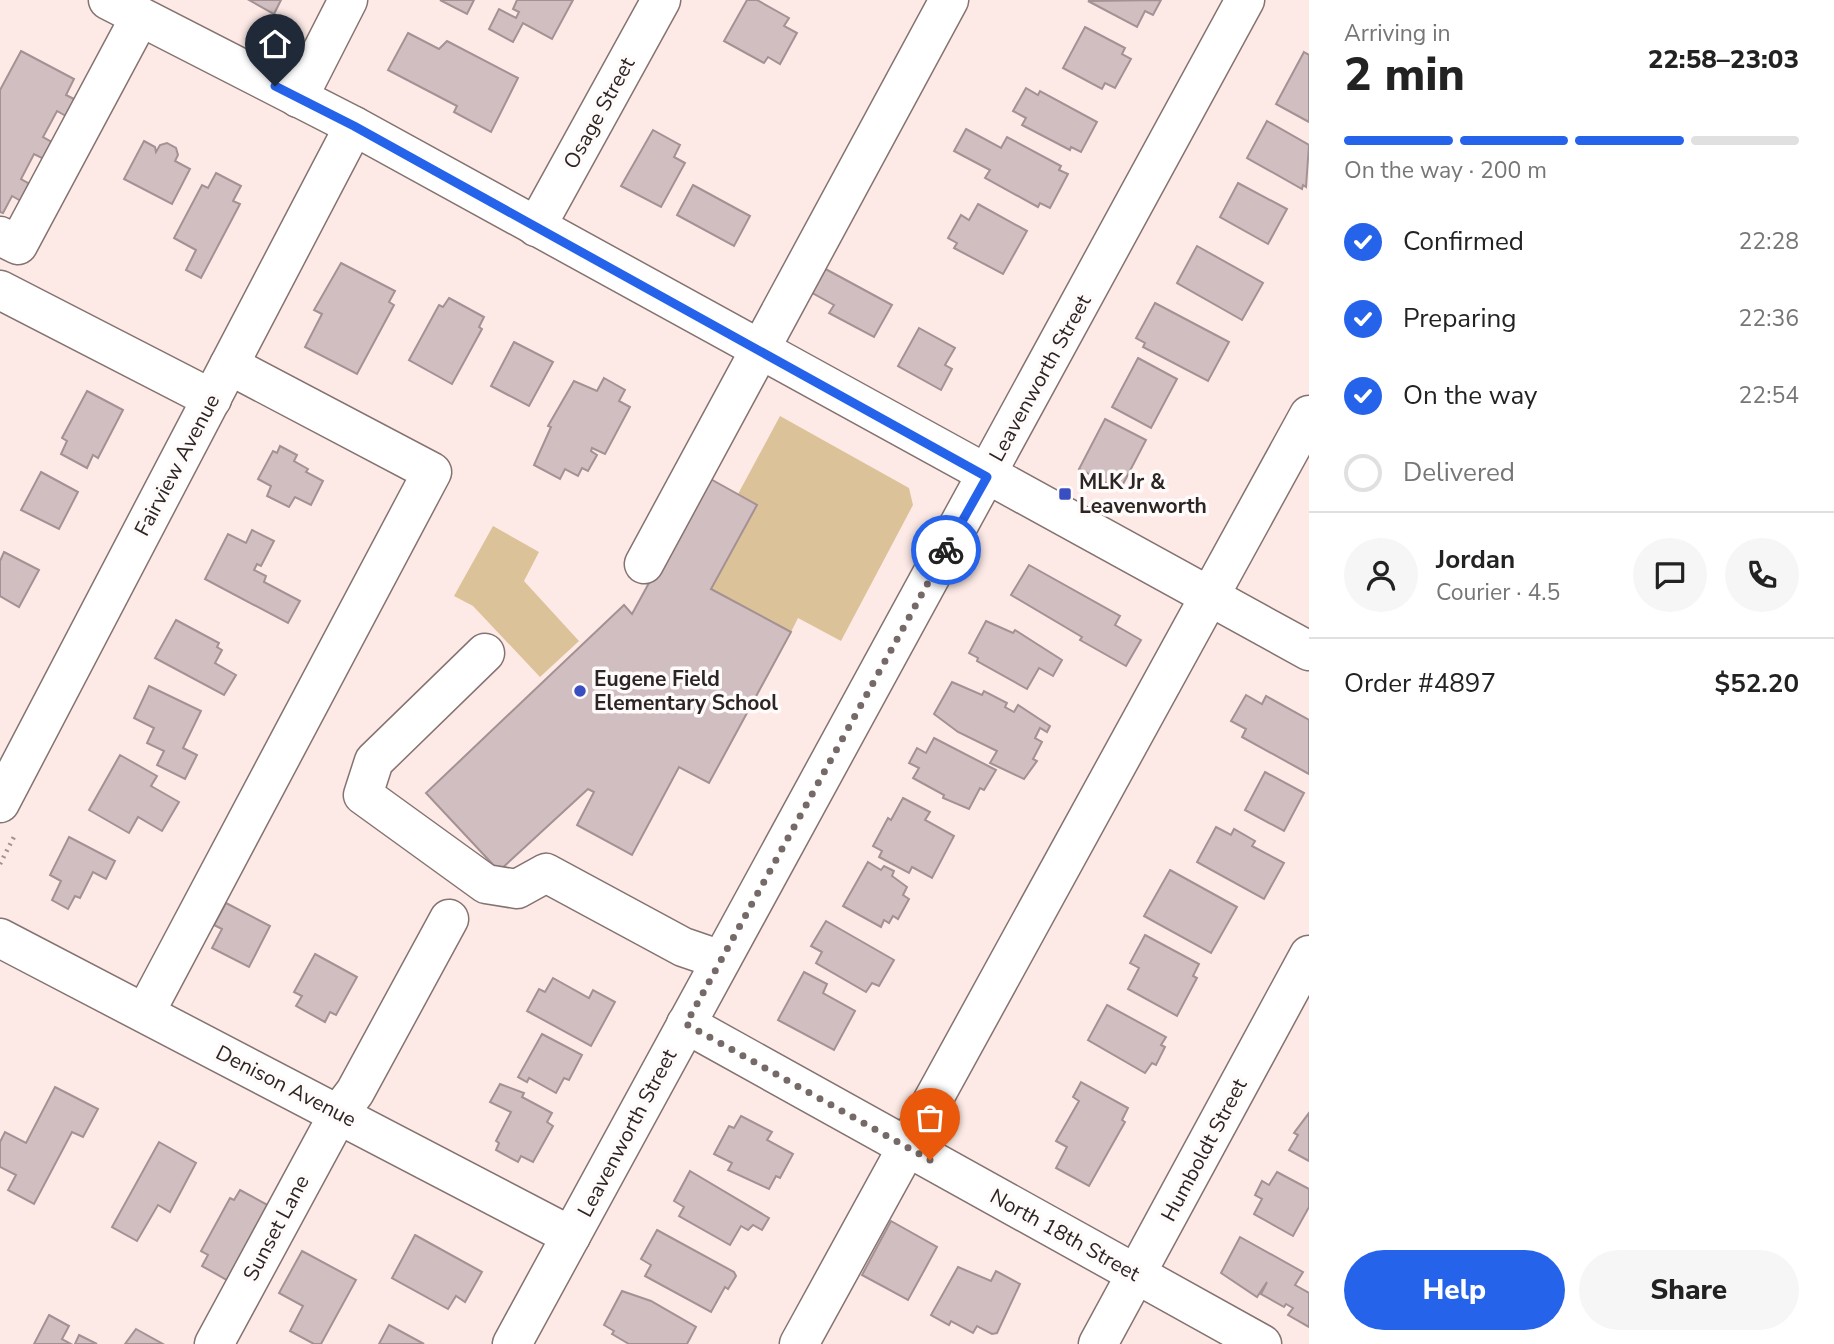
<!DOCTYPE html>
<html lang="en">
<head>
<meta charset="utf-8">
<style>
  :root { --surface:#fff; --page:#f6f6f6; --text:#222; --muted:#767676; --line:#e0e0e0; --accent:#2563eb }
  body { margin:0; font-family:"Nunito Sans",sans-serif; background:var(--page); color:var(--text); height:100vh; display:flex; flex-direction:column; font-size:26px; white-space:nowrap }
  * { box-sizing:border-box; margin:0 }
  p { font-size:23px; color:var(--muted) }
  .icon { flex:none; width:38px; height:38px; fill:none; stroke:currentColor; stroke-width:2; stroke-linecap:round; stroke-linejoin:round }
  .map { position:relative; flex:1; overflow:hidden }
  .panel { display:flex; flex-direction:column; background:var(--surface); width:525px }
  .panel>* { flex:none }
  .pin { position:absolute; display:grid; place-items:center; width:60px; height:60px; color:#fff; margin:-72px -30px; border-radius:50% 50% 50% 0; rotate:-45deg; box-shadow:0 0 7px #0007 }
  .pin .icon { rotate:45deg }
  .courier { position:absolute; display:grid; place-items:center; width:70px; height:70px; margin:-35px; border:5px solid #2563eb; border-radius:50%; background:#fff; color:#222; box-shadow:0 2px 9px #0007 }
  .headline em { font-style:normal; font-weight:800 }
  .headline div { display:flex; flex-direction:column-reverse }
  .headline { display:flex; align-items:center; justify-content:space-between; height:119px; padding:0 35px }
  h1 { font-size:46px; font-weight:800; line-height:52px }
  .bar { display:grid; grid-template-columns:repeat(4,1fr); gap:10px 7px; align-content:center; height:84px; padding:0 35px }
  .bar i { height:9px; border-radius:5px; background:var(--line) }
  .bar .on { background:var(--accent) }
  .bar p { grid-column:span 4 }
  .line { display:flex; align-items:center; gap:18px; padding:0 35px; border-top:2px solid var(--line) }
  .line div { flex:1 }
  .round { display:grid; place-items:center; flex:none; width:74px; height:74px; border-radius:37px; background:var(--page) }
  ol { padding:0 35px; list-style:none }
  li { display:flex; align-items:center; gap:21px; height:77px }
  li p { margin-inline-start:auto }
  li .icon { padding:7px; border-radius:50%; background:var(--accent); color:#fff; stroke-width:4 }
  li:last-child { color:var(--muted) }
  li i { width:38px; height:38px; border:4px solid var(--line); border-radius:50% }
  .button { display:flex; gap:14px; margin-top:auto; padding:14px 35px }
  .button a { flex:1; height:80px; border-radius:42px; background:var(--accent); color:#fff; font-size:28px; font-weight:800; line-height:80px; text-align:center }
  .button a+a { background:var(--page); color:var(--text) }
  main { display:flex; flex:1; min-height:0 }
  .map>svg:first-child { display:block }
  .green { fill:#dcc299 }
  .building { fill:#d1bec1; stroke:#a39194; stroke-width:2 }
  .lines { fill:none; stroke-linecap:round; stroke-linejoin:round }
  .minor-casing { stroke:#847370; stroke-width:41 }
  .path { stroke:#a29491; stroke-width:4.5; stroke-dasharray:2 5; stroke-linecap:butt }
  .minor { stroke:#fff; stroke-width:38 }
  .done { stroke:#756a68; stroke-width:7; stroke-dasharray:0 12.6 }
  .route { stroke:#2563eb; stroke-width:9 }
  .poi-dot { fill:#394fc1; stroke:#fffbfa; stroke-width:2.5 }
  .labels { text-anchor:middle; stroke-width:7; stroke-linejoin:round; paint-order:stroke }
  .street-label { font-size:21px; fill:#2c2524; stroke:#fffbfa }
  .poi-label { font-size:21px; font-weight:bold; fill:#2c2524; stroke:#fffbfa; text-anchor:start }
</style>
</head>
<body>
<main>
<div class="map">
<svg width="1309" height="1344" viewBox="0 0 1309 1344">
  <rect width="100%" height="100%" fill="#fdeae6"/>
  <g class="green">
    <path d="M780 416 909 488 913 505 841 641 798 618 791 632 711 589 757 505 738 494Z"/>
    <path d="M493 526 539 552 524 581 579 641 540 677 473 606 454 596Z"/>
  </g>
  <g class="building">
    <path d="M249 0H281L274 14Z"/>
    <path d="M440 0H474L467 14Z"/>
    <path d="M517 0H573L552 39 523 23 513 42 489 29 499 9 516 18 519 12 513 9Z"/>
    <path d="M747 0H757L789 18 784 26 797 33 780 64 768 57 764 63 724 41Z"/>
    <path d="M1161 0 1153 15 1145 11 1137 27 1088 1Z"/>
    <path d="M1085 27 1125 48 1122 54 1131 59 1115 88 1105 83 1102 89 1063 68Z"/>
    <path d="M408 33 439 49 447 41 518 78 491 132 454 112 457 106 388 70Z"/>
    <path d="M21 51 74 79 66 95 82 103 73 120 57 111 43 137 59 146 50 162 34 154 21 179 37 188 28 205 12 196 3 213 0 212V90Z"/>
    <path d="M1304 52 1309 55V122L1276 104Z"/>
    <path d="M1026 88 1038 95 1040 91 1097 122 1081 152 1071 147 1070 150 1022 125 1026 118 1013 111Z"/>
    <path d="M1267 121 1309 145 1306 187 1303 185 1302 189 1247 158Z"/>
    <path d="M966 129 1001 148 1007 137 1061 166 1059 170 1068 174 1050 208 1040 203 1038 207 985 178 990 170 954 151Z"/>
    <path d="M653 130 680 145 674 157 685 163 661 207 621 186Z"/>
    <path d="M144 141 155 147 156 152 160 145 167 143 176 148 178 155 175 161 190 169 172 204 124 179Z"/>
    <path d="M216 173 241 186 233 201 240 204 201 278 186 270 196 250 174 238 202 185 208 188Z"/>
    <path d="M1238 183 1287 209 1268 244 1220 217Z"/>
    <path d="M693 185 750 216 734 246 677 215Z"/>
    <path d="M978 204 1027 231 1003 274 954 248 957 243 948 238 961 215 969 220Z"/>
    <path d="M1197 246 1263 283 1242 320 1177 283Z"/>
    <path d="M341 263 395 291 389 302 394 305 357 374 305 347 322 314 314 310Z"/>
    <path d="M820 266 892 305 874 337 829 313 834 305 807 290Z"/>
    <path d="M449 298 484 317 479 327 482 329 452 384 409 360 439 305 443 307Z"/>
    <path d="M1155 303 1229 342 1208 381 1143 347 1145 343 1136 338Z"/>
    <path d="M919 328 955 348 945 365 952 369 941 390 898 366Z"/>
    <path d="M514 342 553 362 529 406 491 386Z"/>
    <path d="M1138 358 1177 379 1151 428 1112 407Z"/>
    <path d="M604 378 625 390 619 401 630 407 605 454 592 448 591 451 597 455 588 471 582 468 578 476 565 469 560 479 534 465 551 427 548 426 574 381 597 391Z"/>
    <path d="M87 391 123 410 98 458 93 455 87 468 61 454 67 441 62 438Z"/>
    <path d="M1105 419 1146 440 1120 490 1079 469Z"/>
    <path d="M280 446 297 455 294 461 308 469 306 472 323 481 311 505 295 497 289 507 267 496 271 486 258 479 273 451 277 453Z"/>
    <path d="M41 472 78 492 59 529 21 510Z"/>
    <path d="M707 477 757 505 711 589 791 632 709 783 679 767 632 855 577 825 594 792 588 789 499 871 426 793 624 605 632 614Z"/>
    <path d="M252 530 274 541 261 566 257 564 254 570 266 576 264 582 300 601 288 623 205 579 228 534 246 543Z"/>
    <path d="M4 552 39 570 19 607 0 596V561Z"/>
    <path d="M1029 565 1120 616 1115 625 1141 640 1126 666 1080 640 1082 637 1011 595Z"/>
    <path d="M176 620 219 643 217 647 222 650 215 663 236 675 224 695 155 658Z"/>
    <path d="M986 621 1013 633 1015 630 1062 660 1053 676 1039 668 1027 689 977 661 978 658 969 653Z"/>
    <path d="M952 682 982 695 984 691 1007 703 1005 707 1014 712 1018 705 1050 726 1047 732 1040 728 1035 738 1042 742 1033 759 1037 761 1024 779 990 763 997 751 958 732 934 714Z"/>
    <path d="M149 686 201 711 183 748 197 755 185 779 157 765 164 751 147 743 154 728 134 718Z"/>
    <path d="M1246 695 1262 704 1266 696 1309 720V774L1242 737 1246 729 1231 721Z"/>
    <path d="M934 738 996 770 984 790 980 788 969 809 943 798 944 795 913 778 919 768 909 763 917 748 926 753Z"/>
    <path d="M120 755 157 776 151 786 179 802 162 831 138 817 129 833 89 810Z"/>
    <path d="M1265 772 1304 793 1284 831 1245 810Z"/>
    <path d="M903 798 930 812 925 820 954 836 932 878 912 867 909 873 879 857 882 851 873 846 888 818 891 820Z"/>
    <path d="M1216 827 1231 835 1234 829 1255 841 1252 846 1284 863 1264 899 1197 862Z"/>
    <path d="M69 837 115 861 106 879 93 872 80 898 75 896 68 909 52 900 61 881 50 875Z"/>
    <path d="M868 862 881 870 884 866 894 871 892 876 907 887 903 895 909 899 898 919 893 916 889 923 884 920 881 927 843 906Z"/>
    <path d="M1170 870 1237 907 1211 953 1144 916Z"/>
    <path d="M226 903 270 926 249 967 212 948 222 929 214 925Z"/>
    <path d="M826 921 894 960 879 986 872 983 866 992 816 963 822 952 811 946Z"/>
    <path d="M1145 935 1199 964 1193 976 1197 978 1177 1016 1128 989 1139 968 1130 963Z"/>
    <path d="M315 954 357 977 336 1015 330 1012 325 1022 296 1006 302 996 294 992Z"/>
    <path d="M804 972 827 984 823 993 855 1011 834 1050 778 1020Z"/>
    <path d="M553 978 589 998 593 990 615 1002 591 1046 527 1011 539 989 545 992Z"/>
    <path d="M1107 1005 1166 1037 1161 1045 1165 1047 1156 1065 1152 1063 1145 1073 1088 1040Z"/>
    <path d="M542 1034 582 1055 569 1080 564 1078 556 1093 529 1078 527 1082 518 1077Z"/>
    <path d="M1081 1082 1128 1108 1122 1120 1125 1122 1089 1186 1056 1168 1067 1147 1056 1141 1079 1101 1073 1097Z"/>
    <path d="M500 1084 524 1093 522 1097 552 1113 547 1122 553 1126 533 1162 521 1156 518 1162 496 1150 499 1143 496 1141 511 1112 490 1102Z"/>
    <path d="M55 1087 98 1109 83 1137 72 1132 34 1204 8 1190 16 1175 0 1167V1142L5 1132 26 1143Z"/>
    <path d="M1309 1113V1161L1289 1150 1298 1135 1294 1133Z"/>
    <path d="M741 1116 772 1132 767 1140 793 1154 780 1178 776 1176 769 1189 728 1170 732 1163 714 1154 729 1126 734 1128Z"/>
    <path d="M159 1142 196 1163 170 1212 158 1205 137 1241 112 1227Z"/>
    <path d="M690 1171 769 1218 762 1230 753 1225 748 1230 741 1226 730 1245 679 1216 684 1207 674 1201Z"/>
    <path d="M1277 1172 1309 1189V1207L1293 1236 1254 1214 1262 1199 1255 1195 1262 1181 1269 1185Z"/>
    <path d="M240 1190 273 1208 234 1284 202 1266 208 1255 201 1251 230 1198 234 1200Z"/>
    <path d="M891 1221 937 1247 908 1300 862 1275Z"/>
    <path d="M657 1230 734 1272 736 1276 728 1289 725 1287 711 1312 645 1276 651 1265 641 1259Z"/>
    <path d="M415 1235 482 1272 465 1302 456 1296 448 1309 392 1278Z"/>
    <path d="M1240 1237 1303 1272 1295 1285 1309 1293V1327L1288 1315 1293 1308 1286 1304 1284 1307 1261 1294 1267 1282 1257 1297 1221 1273Z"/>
    <path d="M302 1251 356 1280 321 1344H314L290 1331 303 1306 279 1293Z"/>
    <path d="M958 1267 991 1281 996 1271 1020 1284 997 1333 992 1334 977 1326 973 1333 951 1321 949 1325 931 1315Z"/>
    <path d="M622 1291 651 1301 696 1327 687 1344H629L612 1334 614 1331 604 1325Z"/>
    <path d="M49 1315 69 1326 62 1339 71 1344H34Z"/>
    <path d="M389 1325 424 1344H379Z"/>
    <path d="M136 1329 163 1344H125Z"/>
    <path d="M79 1335 97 1344H75Z"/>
  </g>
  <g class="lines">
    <defs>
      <g id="minor">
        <path d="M108 0 354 126 1309 651"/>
        <path d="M298 98 348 0"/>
        <path d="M536 227 661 0"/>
        <path d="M0 236 18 245 140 17"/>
        <path d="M0 290 212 399"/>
        <path d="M644 564 949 0"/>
        <path d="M485 653 374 761 363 795 486 884 517 889 546 873 683 947 721 960"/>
        <path d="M0 803 354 126"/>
        <path d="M0 938 571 1236"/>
        <path d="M145 1013 432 472 229 365"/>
        <path d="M686 1024 1262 1344"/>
        <path d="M214 1344 339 1113 355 1092 449 919"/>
        <path d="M512 1344 1245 0"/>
        <path d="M799 1344 1309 415"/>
        <path d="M1098 1344 1309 955"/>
      </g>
    </defs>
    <use href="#minor" class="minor-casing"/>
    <path class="path" d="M0 864 16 833"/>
    <use href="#minor" class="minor"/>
  </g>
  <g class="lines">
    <path class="done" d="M930 1160 686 1024 946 550"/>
    <path class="route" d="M275 86 354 126 987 477 946 550"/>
  </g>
  <g class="poi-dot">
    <rect x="1058" y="487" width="14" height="14" rx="3.5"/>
    <circle cx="580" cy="691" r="7"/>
  </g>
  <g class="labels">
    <g class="street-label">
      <text transform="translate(599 113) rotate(-61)" y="7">Osage Street</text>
      <text transform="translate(1040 378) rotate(-61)" y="7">Leavenworth Street</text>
      <text transform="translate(177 465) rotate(-62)" y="7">Fairview Avenue</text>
      <text transform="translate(286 1086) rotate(27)" y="7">Denison Avenue</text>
      <text transform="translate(627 1133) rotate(-62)" y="7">Leavenworth Street</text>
      <text transform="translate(1204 1150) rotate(-62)" y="7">Humboldt Street</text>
      <text transform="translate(276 1228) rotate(-62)" y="7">Sunset Lane</text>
      <text transform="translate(1065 1235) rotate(29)" y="7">North 18th Street</text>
    </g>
    <g class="poi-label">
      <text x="1079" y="489">MLK Jr &amp;<tspan x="1079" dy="24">Leavenworth</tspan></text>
      <text x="594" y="686">Eugene Field<tspan x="594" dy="24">Elementary School</tspan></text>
    </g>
  </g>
</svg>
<div class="pin" style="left:930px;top:1160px;background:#ea580c"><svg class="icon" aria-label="bag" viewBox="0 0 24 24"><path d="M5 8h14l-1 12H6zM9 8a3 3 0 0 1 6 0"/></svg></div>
<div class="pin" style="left:275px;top:86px;background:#1f2937"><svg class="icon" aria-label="home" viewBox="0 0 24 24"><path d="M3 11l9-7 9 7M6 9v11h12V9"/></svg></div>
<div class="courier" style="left:946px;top:550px"><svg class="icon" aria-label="bike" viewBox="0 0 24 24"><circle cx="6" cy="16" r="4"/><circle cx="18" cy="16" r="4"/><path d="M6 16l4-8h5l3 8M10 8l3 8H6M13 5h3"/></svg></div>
</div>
<section class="panel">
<div class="headline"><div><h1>2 min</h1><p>Arriving in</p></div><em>22:58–23:03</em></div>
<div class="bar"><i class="on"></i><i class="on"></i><i class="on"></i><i></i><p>On the way · 200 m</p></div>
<ol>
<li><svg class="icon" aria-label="check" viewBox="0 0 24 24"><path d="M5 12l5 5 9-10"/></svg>Confirmed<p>22:28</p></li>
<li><svg class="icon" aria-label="check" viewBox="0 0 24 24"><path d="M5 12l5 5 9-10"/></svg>Preparing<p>22:36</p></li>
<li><svg class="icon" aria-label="check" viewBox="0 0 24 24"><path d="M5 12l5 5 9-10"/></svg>On the way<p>22:54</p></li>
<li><i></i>Delivered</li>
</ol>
<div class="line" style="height:126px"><a class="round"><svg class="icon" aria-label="person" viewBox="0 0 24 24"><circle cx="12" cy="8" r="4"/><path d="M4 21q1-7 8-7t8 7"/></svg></a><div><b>Jordan</b><p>Courier · 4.5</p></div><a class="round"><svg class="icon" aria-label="chat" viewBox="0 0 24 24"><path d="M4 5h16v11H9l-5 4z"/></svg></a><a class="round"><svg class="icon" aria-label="phone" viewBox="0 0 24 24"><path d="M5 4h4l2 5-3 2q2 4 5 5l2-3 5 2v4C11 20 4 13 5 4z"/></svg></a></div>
<div class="line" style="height:91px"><div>Order #4897</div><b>$52.20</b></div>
<div class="button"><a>Help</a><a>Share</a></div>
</section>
</main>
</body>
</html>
